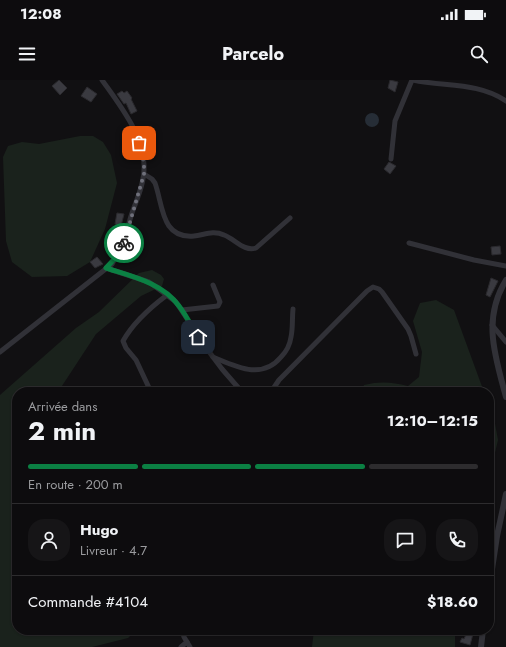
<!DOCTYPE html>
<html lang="fr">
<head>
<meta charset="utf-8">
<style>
  :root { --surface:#0d0c0e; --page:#161517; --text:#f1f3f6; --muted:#9a9b9e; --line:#2d2c2e; --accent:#0b8043 }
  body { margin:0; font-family:Jost,sans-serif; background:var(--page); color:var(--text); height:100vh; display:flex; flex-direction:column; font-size:15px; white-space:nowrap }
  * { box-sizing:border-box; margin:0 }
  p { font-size:13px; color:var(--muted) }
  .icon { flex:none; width:22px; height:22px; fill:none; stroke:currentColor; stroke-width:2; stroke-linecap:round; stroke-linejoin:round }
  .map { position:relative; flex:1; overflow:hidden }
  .side { position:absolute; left:12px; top:307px; width:482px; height:248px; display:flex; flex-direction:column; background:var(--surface); border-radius:16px; box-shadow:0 1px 3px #0004,0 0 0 1px var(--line) }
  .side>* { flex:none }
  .pin { position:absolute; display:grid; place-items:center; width:34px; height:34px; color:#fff; margin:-17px; border-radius:8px; box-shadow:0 2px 6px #0006 }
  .courier { position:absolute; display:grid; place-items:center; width:40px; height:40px; margin:-20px; border:3px solid #0b8043; border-radius:50%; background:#fff; color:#222; box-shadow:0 1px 5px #0007 }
  .headline em { font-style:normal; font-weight:700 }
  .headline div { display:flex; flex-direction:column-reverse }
  .headline { display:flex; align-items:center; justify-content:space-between; height:68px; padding:0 16px }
  h1 { font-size:26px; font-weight:700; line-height:30px }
  .bar { display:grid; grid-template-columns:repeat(4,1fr); gap:6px 4px; align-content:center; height:48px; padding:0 16px }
  .bar i { height:5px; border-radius:3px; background:var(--line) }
  .bar .active { background:var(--accent) }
  .bar p { grid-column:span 4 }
  .line { display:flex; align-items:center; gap:10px; padding:0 16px; border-top:1px solid var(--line) }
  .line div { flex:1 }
  .round { display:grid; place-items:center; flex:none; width:42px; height:42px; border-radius:16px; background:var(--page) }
  .status { display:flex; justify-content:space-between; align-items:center; height:28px; padding:0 20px; background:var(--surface); direction:ltr }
  .status svg { height:11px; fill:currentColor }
  header { display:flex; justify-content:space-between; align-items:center; height:52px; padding:0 16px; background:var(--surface); font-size:18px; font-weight:700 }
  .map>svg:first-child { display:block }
  .green { fill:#1a221c }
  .water { fill:#262d36 }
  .building { fill:#3a3a40; stroke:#2b2a2e }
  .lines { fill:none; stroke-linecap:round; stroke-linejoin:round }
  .minor { stroke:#313137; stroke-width:5 }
  .tertiary { stroke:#313137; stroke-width:6 }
  .done { stroke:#6f707b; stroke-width:4; stroke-dasharray:0 7.2 }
  .route { stroke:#0b8043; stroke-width:5 }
</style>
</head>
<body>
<div class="status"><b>12:08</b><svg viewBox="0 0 49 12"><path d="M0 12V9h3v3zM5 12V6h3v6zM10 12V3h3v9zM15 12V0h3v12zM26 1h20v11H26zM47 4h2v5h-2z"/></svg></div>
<header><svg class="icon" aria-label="menu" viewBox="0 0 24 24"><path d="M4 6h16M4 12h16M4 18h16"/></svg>Parcelo<svg class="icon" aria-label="search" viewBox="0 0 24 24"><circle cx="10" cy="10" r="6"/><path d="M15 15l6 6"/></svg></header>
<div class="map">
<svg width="506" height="567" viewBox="0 0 506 567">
  <rect width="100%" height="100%" fill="#111012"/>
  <g class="green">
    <path d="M80 56H93L103 62 111 75 117 103 105 149 90 182 67 196 32 197 12 182 6 161 3 77 8 66 22 62 39 64Z"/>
    <path d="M152 190 161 195 164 199 162 206 141 216 96 254 58 312H17V550H136L128 558 92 567H0V315L76 248 99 232 139 193Z"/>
    <path d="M436 220 454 230 484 312H361L364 305C380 301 392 302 408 306L419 297 422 272 413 241 420 223Z"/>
    <path d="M489 326 494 338 498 360 489 398Z"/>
    <path d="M314 550H455V567H312Z"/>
  </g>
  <circle class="water" cx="372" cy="40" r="7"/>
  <g class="building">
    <path d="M59 0 67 8 60 15 52 6Z"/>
    <path d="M390 0 398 2 395 12 388 8Z"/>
    <path d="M87 7 97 14 91 22 81 16Z"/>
    <path d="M122 11 124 13 127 11 132 18 131 19 137 31 131 34 126 23 124 24 117 14Z"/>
    <path d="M389 82 396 86 390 94 384 89Z"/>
    <path d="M117 133 124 134 121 146 115 144Z"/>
    <path d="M500 166 501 174 492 175 491 167Z"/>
    <path d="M97 177 103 184 95 188 90 182Z"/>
    <path d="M491 198 498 201 490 217 486 215Z"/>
    <path d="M467 552 473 554 470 565 460 562 462 558 464 559Z"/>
  </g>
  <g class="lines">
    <g class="minor">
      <path d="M413 0C444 7 478 2 506 21"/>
      <path d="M391 79 395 41 412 0"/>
      <path d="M144 94 152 99 155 103C163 125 161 159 194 156 204 155 213 150 224 155 235 159 244 172 256 168L290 138"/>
      <path d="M409 163 474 180 506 186"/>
      <path d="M106 188 149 202 176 222 204 265 222 289 242 312"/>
      <path d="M182 230 218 226 220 222 213 205"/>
      <path d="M492 245 506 262"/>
      <path d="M0 272 112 184C122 169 126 153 131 136 136 121 144 105 144 89 146 58 119 24 102 0"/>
      <path d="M213 277C237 287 262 300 281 277 286 272 290 264 291 257 293 248 292 239 293 229"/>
      <path d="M151 312 136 280 126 268 123 261C133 243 151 227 167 215"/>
      <path d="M271 312 279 300 367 211 373 207 379 209 382 212 408 249 411 256 416 274"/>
      <path d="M489 456H497"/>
      <path d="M182 550 184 557 190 567"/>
      <path d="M181 567 187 562"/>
    </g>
    <g class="tertiary">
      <path d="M506 200C482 239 495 276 506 317"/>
      <path d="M489 509 497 456 506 414"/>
      <path d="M481 567 483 550"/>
    </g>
  </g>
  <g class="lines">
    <path class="done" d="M124 163 144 94V83L139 63"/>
    <path class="route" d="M124 163 120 173 106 188C131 196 163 203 179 226 186 235 192 247 198 257"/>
  </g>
</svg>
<div class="pin" style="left:139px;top:63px;background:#ea580c"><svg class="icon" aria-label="bag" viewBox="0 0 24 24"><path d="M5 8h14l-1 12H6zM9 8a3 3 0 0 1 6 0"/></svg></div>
<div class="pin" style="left:198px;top:257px;background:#1f2937"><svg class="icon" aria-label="home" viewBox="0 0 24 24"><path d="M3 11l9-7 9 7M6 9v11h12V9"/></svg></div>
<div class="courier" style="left:124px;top:163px"><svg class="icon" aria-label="bike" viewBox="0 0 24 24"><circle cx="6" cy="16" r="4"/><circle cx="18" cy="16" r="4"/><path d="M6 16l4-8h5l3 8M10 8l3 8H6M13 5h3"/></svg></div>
<section class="side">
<div class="headline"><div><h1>2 min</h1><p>Arrivée dans</p></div><em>12:10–12:15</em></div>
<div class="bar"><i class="active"></i><i class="active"></i><i class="active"></i><i></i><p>En route · 200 m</p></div>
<div class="line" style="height:72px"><a class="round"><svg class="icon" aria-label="person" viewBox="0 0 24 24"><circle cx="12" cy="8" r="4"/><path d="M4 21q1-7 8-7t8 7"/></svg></a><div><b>Hugo</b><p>Livreur · 4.7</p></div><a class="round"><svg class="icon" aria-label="chat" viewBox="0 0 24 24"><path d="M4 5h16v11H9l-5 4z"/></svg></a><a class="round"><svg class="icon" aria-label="phone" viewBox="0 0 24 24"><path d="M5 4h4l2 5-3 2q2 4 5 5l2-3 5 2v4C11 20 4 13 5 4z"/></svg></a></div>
<div class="line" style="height:52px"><div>Commande #4104</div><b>$18.60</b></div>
</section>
</div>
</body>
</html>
